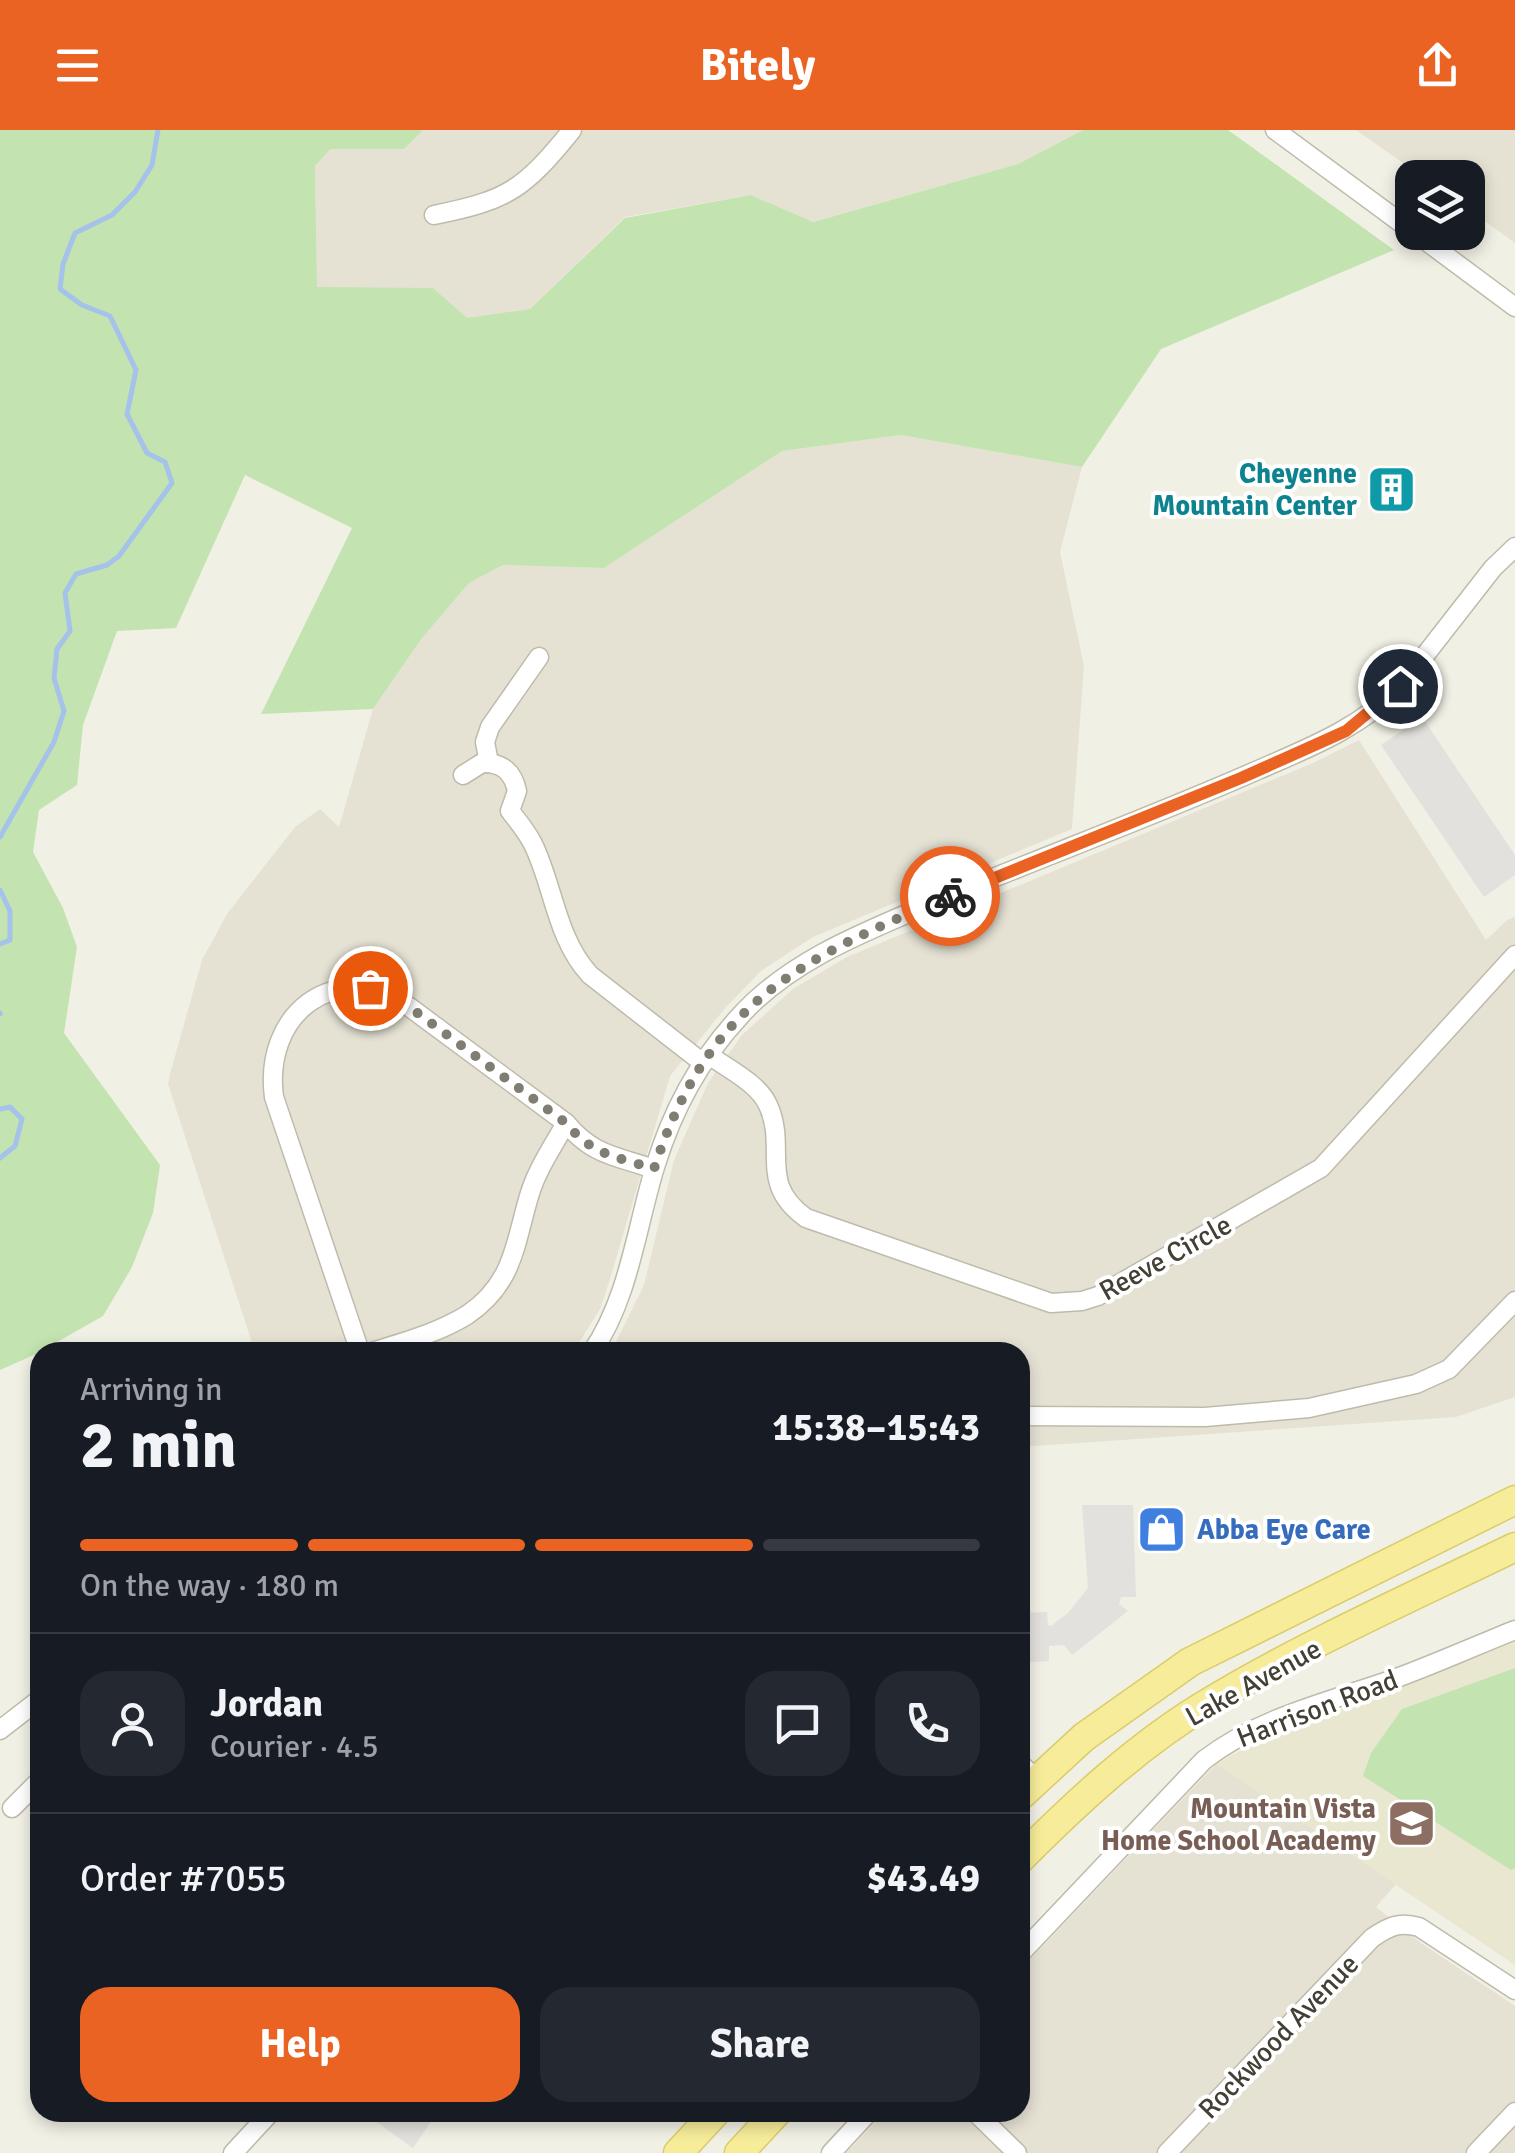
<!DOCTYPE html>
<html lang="en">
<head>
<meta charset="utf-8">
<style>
  :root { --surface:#171b24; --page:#242831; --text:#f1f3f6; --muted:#9ea1a6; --line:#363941; --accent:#ea6323 }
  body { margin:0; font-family:Signika,sans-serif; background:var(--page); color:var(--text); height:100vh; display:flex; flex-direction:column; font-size:38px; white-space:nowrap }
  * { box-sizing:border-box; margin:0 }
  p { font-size:32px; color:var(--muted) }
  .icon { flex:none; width:55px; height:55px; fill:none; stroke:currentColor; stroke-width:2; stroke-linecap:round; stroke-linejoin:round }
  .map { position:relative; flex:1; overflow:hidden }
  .sheet { position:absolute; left:30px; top:1212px; width:1000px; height:780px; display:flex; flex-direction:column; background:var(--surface); border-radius:30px; box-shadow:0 5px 15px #0003 }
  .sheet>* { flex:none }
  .controls { position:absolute; left:1395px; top:30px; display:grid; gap:20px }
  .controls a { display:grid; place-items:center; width:90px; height:90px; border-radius:20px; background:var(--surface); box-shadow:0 5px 15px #0003; font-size:50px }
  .pin { position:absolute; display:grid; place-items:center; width:85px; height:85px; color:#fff; margin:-42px; border:5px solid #fff; border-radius:50%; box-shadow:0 2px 10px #0007 }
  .courier { position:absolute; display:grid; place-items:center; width:100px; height:100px; margin:-50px; border:8px solid #ea6323; border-radius:50%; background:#fff; color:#222; box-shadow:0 2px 12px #0007 }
  .head em { font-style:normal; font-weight:700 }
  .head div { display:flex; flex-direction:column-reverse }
  .head { display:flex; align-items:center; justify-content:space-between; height:170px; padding:0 50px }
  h1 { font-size:65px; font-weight:700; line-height:75px }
  .bar { display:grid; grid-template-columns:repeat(4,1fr); gap:15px 10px; align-content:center; height:120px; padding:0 50px }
  .bar i { height:12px; border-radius:8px; background:var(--line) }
  .bar .selected { background:var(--accent) }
  .bar p { grid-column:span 4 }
  .line { display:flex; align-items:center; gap:25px; padding:0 50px; border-top:2px solid var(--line) }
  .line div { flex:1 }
  .round { display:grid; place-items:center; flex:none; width:105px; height:105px; border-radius:30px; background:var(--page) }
  .button { display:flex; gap:20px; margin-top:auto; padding:20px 50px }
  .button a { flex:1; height:115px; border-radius:30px; background:var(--accent); color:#fff; font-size:40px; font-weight:700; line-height:115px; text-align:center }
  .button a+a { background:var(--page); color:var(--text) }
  header { display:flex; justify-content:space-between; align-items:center; height:130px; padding:0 50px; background:var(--accent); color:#fff; font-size:45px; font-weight:700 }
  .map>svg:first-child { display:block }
  .residential { fill:#e5e2d4 }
  .education { fill:#e9e7d0 }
  .green { fill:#c3e3b0 }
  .parking { fill:#e2e1dd }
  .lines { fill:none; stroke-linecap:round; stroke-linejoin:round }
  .stream { stroke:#a5c2ea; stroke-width:5 }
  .street-casing { stroke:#bfbbab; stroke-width:21 }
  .primary-casing { stroke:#dacc6a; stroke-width:31 }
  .street { stroke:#fff; stroke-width:18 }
  .primary { stroke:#f7ec99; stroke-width:28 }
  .done { stroke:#807e73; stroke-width:10; stroke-dasharray:0 18 }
  .route { stroke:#ea6323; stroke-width:12 }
  .labels { text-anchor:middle; stroke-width:8; stroke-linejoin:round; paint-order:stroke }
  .culture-label { font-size:28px; font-weight:bold; fill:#0d838f; stroke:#fff; text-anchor:end }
  .street-label { font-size:28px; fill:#434035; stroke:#fff }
  .shop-label { font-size:28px; font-weight:bold; fill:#366cbe; stroke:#fff; text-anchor:start }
  .education-label { font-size:28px; font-weight:bold; fill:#785e54; stroke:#fff; text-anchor:end }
</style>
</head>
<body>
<header><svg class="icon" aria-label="menu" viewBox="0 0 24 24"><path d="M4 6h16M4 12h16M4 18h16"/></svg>Bitely<svg class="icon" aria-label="share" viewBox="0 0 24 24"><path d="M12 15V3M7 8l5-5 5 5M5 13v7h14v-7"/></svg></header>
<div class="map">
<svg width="1515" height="2023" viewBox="0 0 1515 2023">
  <rect width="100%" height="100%" fill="#f1f0e5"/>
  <g class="residential">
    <path d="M423 0H1083L1018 34 812 92 751 65 625 87 530 179 467 189 433 158H317L315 36 329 19H403Z"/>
    <path d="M1356 0H1515V113L1468 79V48L1423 47Z"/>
    <path d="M901 305 1082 337 1060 422 1084 536 1072 699 813 807 761 841 726 877 670 946 610 1149 600 1179 573 1222H255L168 954 170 944 202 830 227 784 295 697 320 679 339 697 373 579 422 508 469 453 503 435 604 438 782 321Z"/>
    <path d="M1359 610 1486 810 1507 790 1515 787V1267L1456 1287 1020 1317V1222H611L644 1155 674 1030 708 953 742 905 793 859 847 827 1313 633Z"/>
    <path d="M1216 1634 1397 1753 1376 1777 1421 1813 1515 1876V2023H846L884 1983 1020 1982V1840Z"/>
  </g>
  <path class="education" d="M1515 1511V1835L1216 1634 1253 1614Z"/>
  <g class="green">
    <path d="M0 0H423L404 19H330L315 36 317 157 433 158 467 188 530 179 625 88 751 65 813 92 1018 34 1083 0H1228L1394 120 1161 219 1082 337 901 305 782 321 604 438 503 435 469 453 422 508 373 579 261 584 352 398 245 345 176 498 117 501 83 595 77 655 39 680 33 722 63 778 77 817 64 903 160 1035 153 1083 132 1137 103 1186 36 1224 0 1240Z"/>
    <path d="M1515 1538V1738L1511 1740 1363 1646 1371 1623 1402 1579Z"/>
  </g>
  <g class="parking">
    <path d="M1422 587 1515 725V745L1484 767 1381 615Z"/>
    <path d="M1082 1375H1133L1136 1467H1121L1119 1474 1128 1481 1072 1525 1064 1515 1049 1516V1531L1020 1533V1483L1047 1482 1048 1495 1051 1496 1068 1483 1088 1458Z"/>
    <path d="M433 1983 435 1986 413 2018 364 1983Z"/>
  </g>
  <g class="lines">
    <g class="stream">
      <path d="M0 707 54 612 64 581 54 548 57 519 70 501 65 463 76 444 107 435 119 426 172 353 165 332 147 323 127 284 136 240 110 186 82 175 60 159 63 134 75 103 112 85 135 62 152 35 158 0"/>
      <path d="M0 760 10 781V810L0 814"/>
      <path d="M0 883V884"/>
      <path d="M0 979 10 977 22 989 15 1016 0 1028"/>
    </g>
    <defs>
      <g id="street">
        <path d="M1275 0 1412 101"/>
        <path d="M434 85C509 70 524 59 572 0"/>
        <path d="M1414 102 1515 177"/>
        <path d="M489 633 485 612 490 597 539 527"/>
        <path d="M463 645 482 633C502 632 513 642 517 661L510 681C518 691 527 702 533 714 554 757 556 808 590 845L703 933"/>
        <path d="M709 925C728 939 758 953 768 975 788 1019 757 1053 806 1088L1051 1173 1082 1171 1098 1166 1321 1038 1515 825"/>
        <path d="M360 1222 274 967C263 884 334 828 408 876L566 993C593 1026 617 1026 654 1039"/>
        <path d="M372 1222C404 1212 438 1203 467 1185 515 1153 515 1111 530 1063 538 1038 553 1016 566 993"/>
        <path d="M592 1222C629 1168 636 1099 655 1037 672 981 700 929 740 886 792 828 872 799 942 769 1047 725 1154 686 1258 640 1311 617 1360 598 1401 556L1493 438 1515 417"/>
        <path d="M1020 1286 1205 1287 1309 1278 1416 1254 1449 1239 1515 1171"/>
        <path d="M0 1600 40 1569"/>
        <path d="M1020 1633 1036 1650"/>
        <path d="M12 1678 40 1650"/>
        <path d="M1020 1824 1204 1630C1260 1587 1328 1572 1394 1549 1435 1534 1475 1516 1515 1500"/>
        <path d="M975 1982 1017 2023"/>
        <path d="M233 2023 271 1982"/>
        <path d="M831 2023 869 1982"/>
        <path d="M1167 2023 1372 1808C1388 1797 1399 1791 1419 1797L1515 1860"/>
        <path d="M1476 2023 1515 1982"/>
      </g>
      <g id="primary">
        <path d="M1020 1666 1084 1607 1190 1532 1515 1370"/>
        <path d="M1020 1729C1077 1672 1138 1615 1208 1573 1306 1514 1412 1467 1515 1417"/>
        <path d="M678 2023 716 1982"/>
        <path d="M739 2023 777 1982"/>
      </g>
    </defs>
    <use href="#street" class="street-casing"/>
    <use href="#primary" class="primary-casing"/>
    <use href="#street" class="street"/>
    <use href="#primary" class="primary"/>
  </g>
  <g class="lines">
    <path class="done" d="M370 858 408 876 566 993C593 1026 616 1026 654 1039 708 872 799 830 950 766"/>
    <path class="route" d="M950 766 1241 648 1346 601 1400 556"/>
  </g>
  <defs>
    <symbol id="building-square" viewBox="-11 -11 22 22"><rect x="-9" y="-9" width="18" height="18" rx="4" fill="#0f9aa8" stroke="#fff"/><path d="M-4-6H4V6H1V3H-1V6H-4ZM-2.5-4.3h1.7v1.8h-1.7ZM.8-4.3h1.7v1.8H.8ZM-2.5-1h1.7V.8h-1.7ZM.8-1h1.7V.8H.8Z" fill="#fff"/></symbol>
    <symbol id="shop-square" viewBox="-11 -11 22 22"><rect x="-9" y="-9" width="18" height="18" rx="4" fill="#3f7fe0" stroke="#fff"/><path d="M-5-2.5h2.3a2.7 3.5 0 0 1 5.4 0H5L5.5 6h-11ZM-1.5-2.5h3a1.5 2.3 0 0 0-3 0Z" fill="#fff"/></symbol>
    <symbol id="school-square" viewBox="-11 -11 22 22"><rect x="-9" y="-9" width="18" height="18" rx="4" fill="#8d6e63" stroke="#fff"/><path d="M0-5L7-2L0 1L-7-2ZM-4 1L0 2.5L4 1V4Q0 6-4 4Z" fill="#fff"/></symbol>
  </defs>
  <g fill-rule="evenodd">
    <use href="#building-square" x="1364" y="332" width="55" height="55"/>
    <use href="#shop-square" x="1134" y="1372" width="55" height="55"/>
    <use href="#school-square" x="1384" y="1666" width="55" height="55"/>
  </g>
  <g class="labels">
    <g class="culture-label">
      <text x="1357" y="353">Cheyenne<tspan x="1357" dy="32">Mountain Center</tspan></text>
    </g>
    <g class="street-label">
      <text transform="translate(1165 1127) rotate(-29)" y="10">Reeve Circle</text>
      <text transform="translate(1253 1552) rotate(-29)" y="10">Lake Avenue</text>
      <text transform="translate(1317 1578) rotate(-21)" y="10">Harrison Road</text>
      <text transform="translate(1278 1906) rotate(-46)" y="10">Rockwood Avenue</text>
    </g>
    <g class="shop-label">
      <text x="1197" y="1409">Abba Eye Care</text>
    </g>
    <g class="education-label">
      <text x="1376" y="1688">Mountain Vista<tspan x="1376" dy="32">Home School Academy</tspan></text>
    </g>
  </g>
</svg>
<div class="controls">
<a><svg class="icon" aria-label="layers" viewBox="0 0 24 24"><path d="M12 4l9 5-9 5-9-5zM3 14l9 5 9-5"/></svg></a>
</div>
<div class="pin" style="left:370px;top:858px;background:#ea580c"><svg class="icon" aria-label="bag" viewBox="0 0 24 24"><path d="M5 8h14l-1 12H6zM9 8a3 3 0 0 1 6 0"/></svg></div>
<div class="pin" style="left:1400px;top:556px;background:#1f2937"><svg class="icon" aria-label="home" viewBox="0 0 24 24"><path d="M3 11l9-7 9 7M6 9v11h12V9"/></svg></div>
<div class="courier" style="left:950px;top:766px"><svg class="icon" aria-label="bike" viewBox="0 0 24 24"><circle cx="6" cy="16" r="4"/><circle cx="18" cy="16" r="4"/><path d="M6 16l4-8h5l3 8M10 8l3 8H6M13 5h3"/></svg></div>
<section class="sheet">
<div class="head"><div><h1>2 min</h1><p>Arriving in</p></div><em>15:38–15:43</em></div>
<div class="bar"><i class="selected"></i><i class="selected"></i><i class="selected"></i><i></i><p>On the way · 180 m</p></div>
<div class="line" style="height:180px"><a class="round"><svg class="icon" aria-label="person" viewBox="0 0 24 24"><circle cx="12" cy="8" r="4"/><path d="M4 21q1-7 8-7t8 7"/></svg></a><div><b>Jordan</b><p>Courier · 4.5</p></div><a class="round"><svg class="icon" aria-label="chat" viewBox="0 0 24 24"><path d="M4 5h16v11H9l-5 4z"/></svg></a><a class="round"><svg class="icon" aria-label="phone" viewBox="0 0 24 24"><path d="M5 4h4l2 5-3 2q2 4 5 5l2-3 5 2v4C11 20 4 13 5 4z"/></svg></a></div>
<div class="line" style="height:130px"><div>Order #7055</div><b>$43.49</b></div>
<div class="button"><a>Help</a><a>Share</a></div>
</section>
</div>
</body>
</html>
